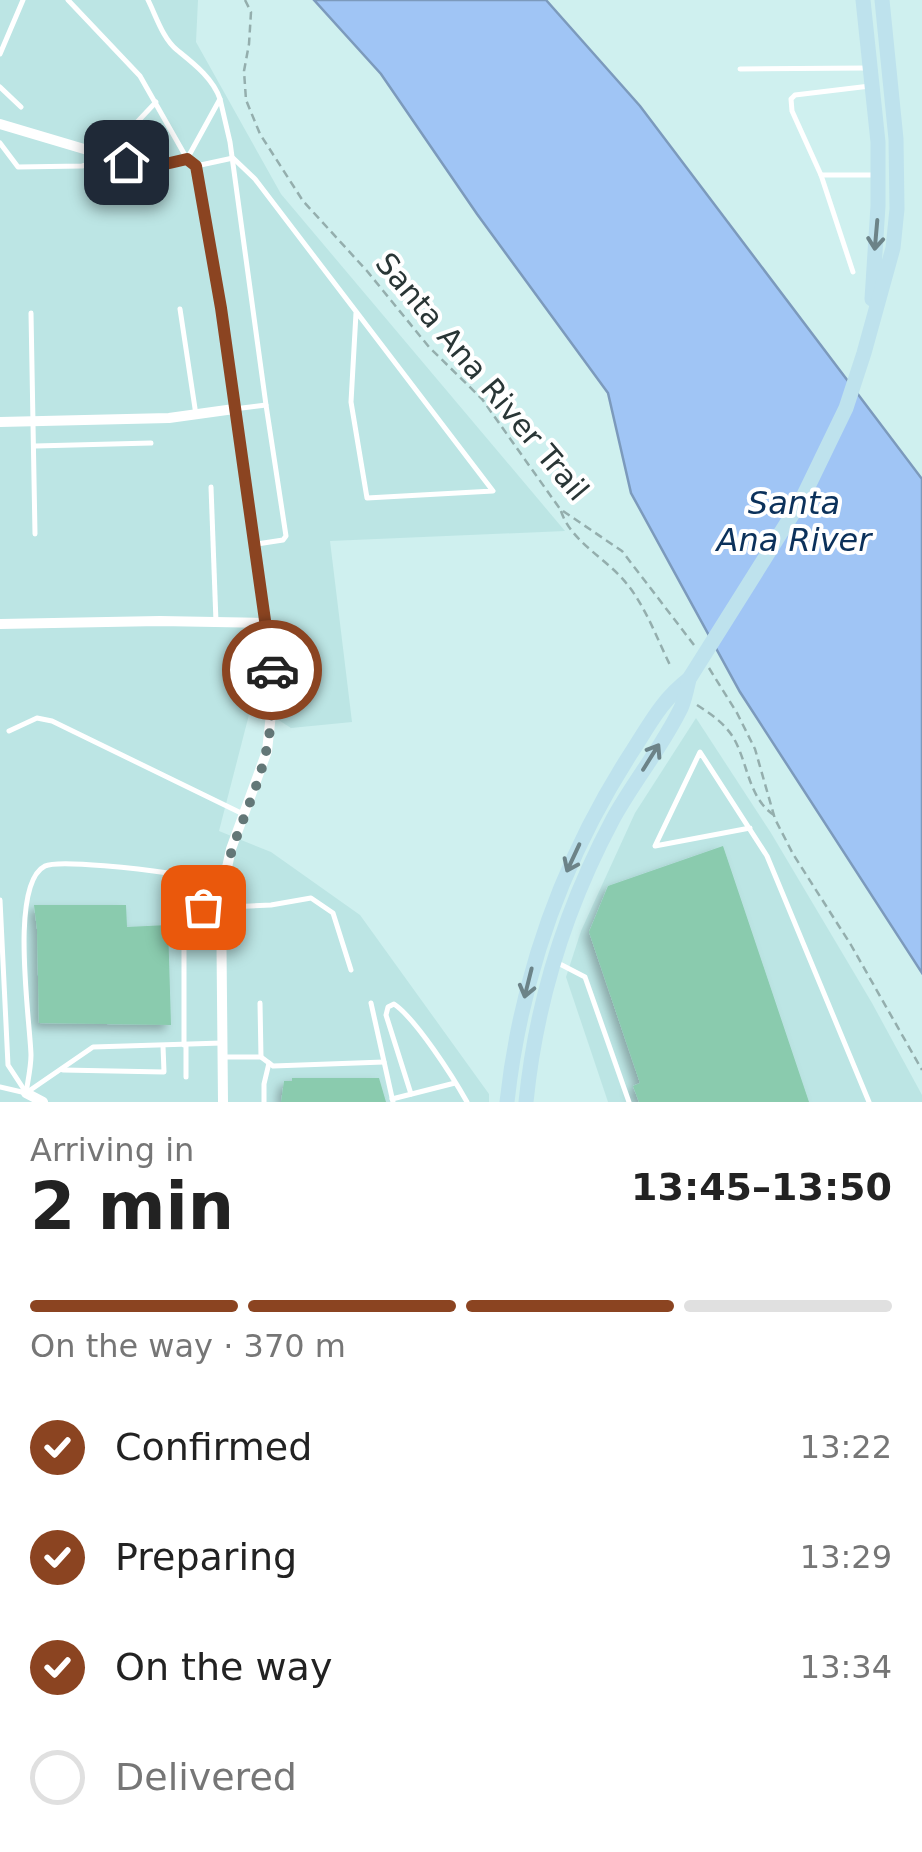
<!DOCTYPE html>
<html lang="en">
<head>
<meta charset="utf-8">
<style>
  :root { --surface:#fff; --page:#f6f6f6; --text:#222; --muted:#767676; --line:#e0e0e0; --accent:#8b4421 }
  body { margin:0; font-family:"DejaVu Sans",sans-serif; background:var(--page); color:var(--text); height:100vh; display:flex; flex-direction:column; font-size:38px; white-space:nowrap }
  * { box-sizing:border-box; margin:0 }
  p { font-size:32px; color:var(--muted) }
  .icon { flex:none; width:55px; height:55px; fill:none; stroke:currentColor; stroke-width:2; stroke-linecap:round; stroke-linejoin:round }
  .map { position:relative; height:1102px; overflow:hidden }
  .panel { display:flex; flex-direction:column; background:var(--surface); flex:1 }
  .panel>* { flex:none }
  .pin { position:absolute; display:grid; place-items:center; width:85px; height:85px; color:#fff; margin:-42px; border-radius:20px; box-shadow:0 5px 15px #0006 }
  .courier { position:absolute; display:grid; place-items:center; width:100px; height:100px; margin:-50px; border:8px solid #8b4421; border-radius:50%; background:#fff; color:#222; box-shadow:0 2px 12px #0007 }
  .head em { font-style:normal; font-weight:600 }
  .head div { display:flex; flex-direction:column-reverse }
  .head { display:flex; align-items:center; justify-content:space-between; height:170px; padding:0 30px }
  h1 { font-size:65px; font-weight:600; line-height:75px }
  .bar { display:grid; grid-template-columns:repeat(4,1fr); gap:15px 10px; align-content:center; height:120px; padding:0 30px }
  .bar i { height:12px; border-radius:8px; background:var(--line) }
  .bar .active { background:var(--accent) }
  .bar p { grid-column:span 4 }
  ol { padding:0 30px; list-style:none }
  li { display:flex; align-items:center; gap:30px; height:110px }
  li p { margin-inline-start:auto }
  li .icon { padding:10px; border-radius:50%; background:var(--accent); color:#fff; stroke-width:4 }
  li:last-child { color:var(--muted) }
  li i { width:55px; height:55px; border:5px solid var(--line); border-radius:50% }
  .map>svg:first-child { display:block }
  .built { fill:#bce5e4 }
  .water { fill:#a0c5f5; stroke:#7c9abc; stroke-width:2.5 }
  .building { fill:#8acbae; filter:url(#shadow) }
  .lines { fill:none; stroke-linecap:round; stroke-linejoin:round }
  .path { stroke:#94aead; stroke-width:2.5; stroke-dasharray:8 5; stroke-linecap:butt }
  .service { stroke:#fff; stroke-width:5 }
  .minor { stroke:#fff; stroke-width:10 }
  .secondary { stroke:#bee2ed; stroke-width:15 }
  .oneway { stroke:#6c8388 }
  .done { stroke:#637777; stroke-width:10; stroke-dasharray:0 18 }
  .route { stroke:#8b4421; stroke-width:12 }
  .labels { text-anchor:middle; stroke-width:8; stroke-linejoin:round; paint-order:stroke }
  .street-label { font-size:30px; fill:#293636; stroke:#fff }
  .water-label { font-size:32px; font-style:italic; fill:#0b315b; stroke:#fff }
</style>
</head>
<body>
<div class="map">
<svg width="922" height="1102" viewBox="0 0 922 1102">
  <defs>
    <filter id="shadow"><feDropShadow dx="-5" dy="5" stdDeviation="5" flood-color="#0004"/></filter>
  </defs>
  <rect width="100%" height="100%" fill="#cff0ef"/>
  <g class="built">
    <path d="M0 0H198L196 42 281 194 565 531 330 541 352 722 291 728 252 703 219 831 271 852 360 915 489 1094V1102H0Z"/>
    <path d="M696 718 771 833 872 1003 922 1095V1102H608L566 977 581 931 635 813Z"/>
  </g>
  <path class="water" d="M314 0H546L640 106 922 479V973L740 692 631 493 608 393 477 214 381 74Z"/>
  <g class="building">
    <path d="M723 846 809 1102H639L633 1086 640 1083 589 932 608 886Z"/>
    <path d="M34 905H126L127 927 168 925 171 1025 39 1023 37 929Z"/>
    <path d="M292 1078H379L386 1102H281L284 1081H292Z"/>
  </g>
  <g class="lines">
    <g class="path">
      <path d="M245 0 251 12 249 44 244 71 246 100 260 134 303 201 367 271 429 347 482 399 560 509 622 551 694 645"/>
      <path d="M561 511C570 539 601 556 620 576 644 601 656 637 671 667"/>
      <path d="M709 668 737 713 755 749 775 819 793 854 851 945 922 1070"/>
      <path d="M697 705C711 714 724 723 733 737 748 762 748 798 774 815"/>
    </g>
    <g class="service">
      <path d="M68 0 140 76 186 157"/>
      <path d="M148 0C156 16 163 39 177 50 193 63 213 78 220 99"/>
      <path d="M0 54 23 0"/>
      <path d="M740 69 867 68"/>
      <path d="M0 87 21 107"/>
      <path d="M0 143 18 167 82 166 86 165 94 152"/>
      <path d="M107 154 156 102"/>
      <path d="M187 159 220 99 230 142 266 405 286 536 283 540 257 544"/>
      <path d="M196 166 233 158 255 179 493 491 367 498 351 402 356 313"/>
      <path d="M821 175H873"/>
      <path d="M853 272 821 175 792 111 791 99 795 95 870 86"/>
      <path d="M180 309 196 415"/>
      <path d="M31 313 35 534"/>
      <path d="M234 409 266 405"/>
      <path d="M35 446 151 443"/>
      <path d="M211 487 216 622"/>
      <path d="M9 731 37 718 52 721 241 813"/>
      <path d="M750 828 655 846 700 752 767 856 869 1102"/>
      <path d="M0 900 8 1065 25 1091"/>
      <path d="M556 962 585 977 629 1102"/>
      <path d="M260 1003 261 1057"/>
      <path d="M371 1003 393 1102"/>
      <path d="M184 1045V909L271 905 311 898 333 913 351 970"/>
      <path d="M186 1046V1077"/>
      <path d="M226 1057H261L273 1066 384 1062"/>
      <path d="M63 1070 164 1072 163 1046"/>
      <path d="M0 1087 26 1093 93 1047 222 1043"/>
      <path d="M26 1093C28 1080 31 1067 31 1055 30 1020 9 884 45 866 59 859 148 870 168 873 187 882 184 889 184 909"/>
      <path d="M411 1094 386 1015 388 1007 394 1004C416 1019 453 1077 467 1102"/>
      <path d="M392 1099 455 1083"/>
      <path d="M264 1102V1084L269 1063"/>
    </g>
    <g class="minor">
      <path d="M0 124 148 168 187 159 196 166 221 308 272 668 273 695 267 751 231 849 221 895 223 1102"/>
      <path d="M0 422 169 418 234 409"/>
      <path d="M0 624 160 621 265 623"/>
      <path d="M26 1093 43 1102"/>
    </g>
    <g class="secondary">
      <path d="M863 0 878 142V206L872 299"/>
      <path d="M507 1102C521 975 563 858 633 750 651 722 662 700 689 679"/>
      <path d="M526 1102C536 1002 566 907 613 819 634 781 662 747 681 708 685 699 687 688 689 679L802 499 846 408 864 353 893 248 897 209 896 139 882 0"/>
    </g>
  </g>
  <defs><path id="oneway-shaft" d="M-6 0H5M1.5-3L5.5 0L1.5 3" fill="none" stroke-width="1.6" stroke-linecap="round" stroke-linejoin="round" transform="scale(2.5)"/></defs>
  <g class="oneway">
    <use href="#oneway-shaft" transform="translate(876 235) rotate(95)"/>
    <use href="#oneway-shaft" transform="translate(651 757) rotate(-58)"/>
    <use href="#oneway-shaft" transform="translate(573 858) rotate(115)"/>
    <use href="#oneway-shaft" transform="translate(528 983) rotate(104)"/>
  </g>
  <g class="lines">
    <path class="done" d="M203 907 221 906C223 857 247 817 261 771 271 738 274 705 272 670"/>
    <path class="route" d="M126 162 148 168 187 159 196 166 221 308 272 670"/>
  </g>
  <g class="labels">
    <g class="street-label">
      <text transform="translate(482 377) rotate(50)" y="10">Santa Ana River Trail</text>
    </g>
    <g class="water-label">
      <text x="794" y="514">Santa<tspan x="794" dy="37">Ana River</tspan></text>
    </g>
  </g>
</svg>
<div class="pin" style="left:203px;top:907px;background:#ea580c"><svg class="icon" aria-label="bag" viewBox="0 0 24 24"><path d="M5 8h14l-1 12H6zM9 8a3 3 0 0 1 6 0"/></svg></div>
<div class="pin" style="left:126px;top:162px;background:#1f2937"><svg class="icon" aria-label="home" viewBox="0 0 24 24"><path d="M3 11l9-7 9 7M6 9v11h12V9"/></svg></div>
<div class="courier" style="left:272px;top:670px"><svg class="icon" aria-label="car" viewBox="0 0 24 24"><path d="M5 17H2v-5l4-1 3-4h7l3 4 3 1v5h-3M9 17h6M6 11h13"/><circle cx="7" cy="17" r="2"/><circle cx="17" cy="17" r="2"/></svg></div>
</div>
<section class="panel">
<div class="head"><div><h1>2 min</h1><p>Arriving in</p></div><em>13:45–13:50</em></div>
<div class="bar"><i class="active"></i><i class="active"></i><i class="active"></i><i></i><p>On the way · 370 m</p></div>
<ol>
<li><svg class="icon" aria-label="check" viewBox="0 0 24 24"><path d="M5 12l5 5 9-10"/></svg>Confirmed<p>13:22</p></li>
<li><svg class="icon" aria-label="check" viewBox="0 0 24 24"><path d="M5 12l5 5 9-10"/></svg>Preparing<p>13:29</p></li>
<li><svg class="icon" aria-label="check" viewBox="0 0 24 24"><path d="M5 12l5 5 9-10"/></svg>On the way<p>13:34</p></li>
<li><i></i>Delivered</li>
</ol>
</section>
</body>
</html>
